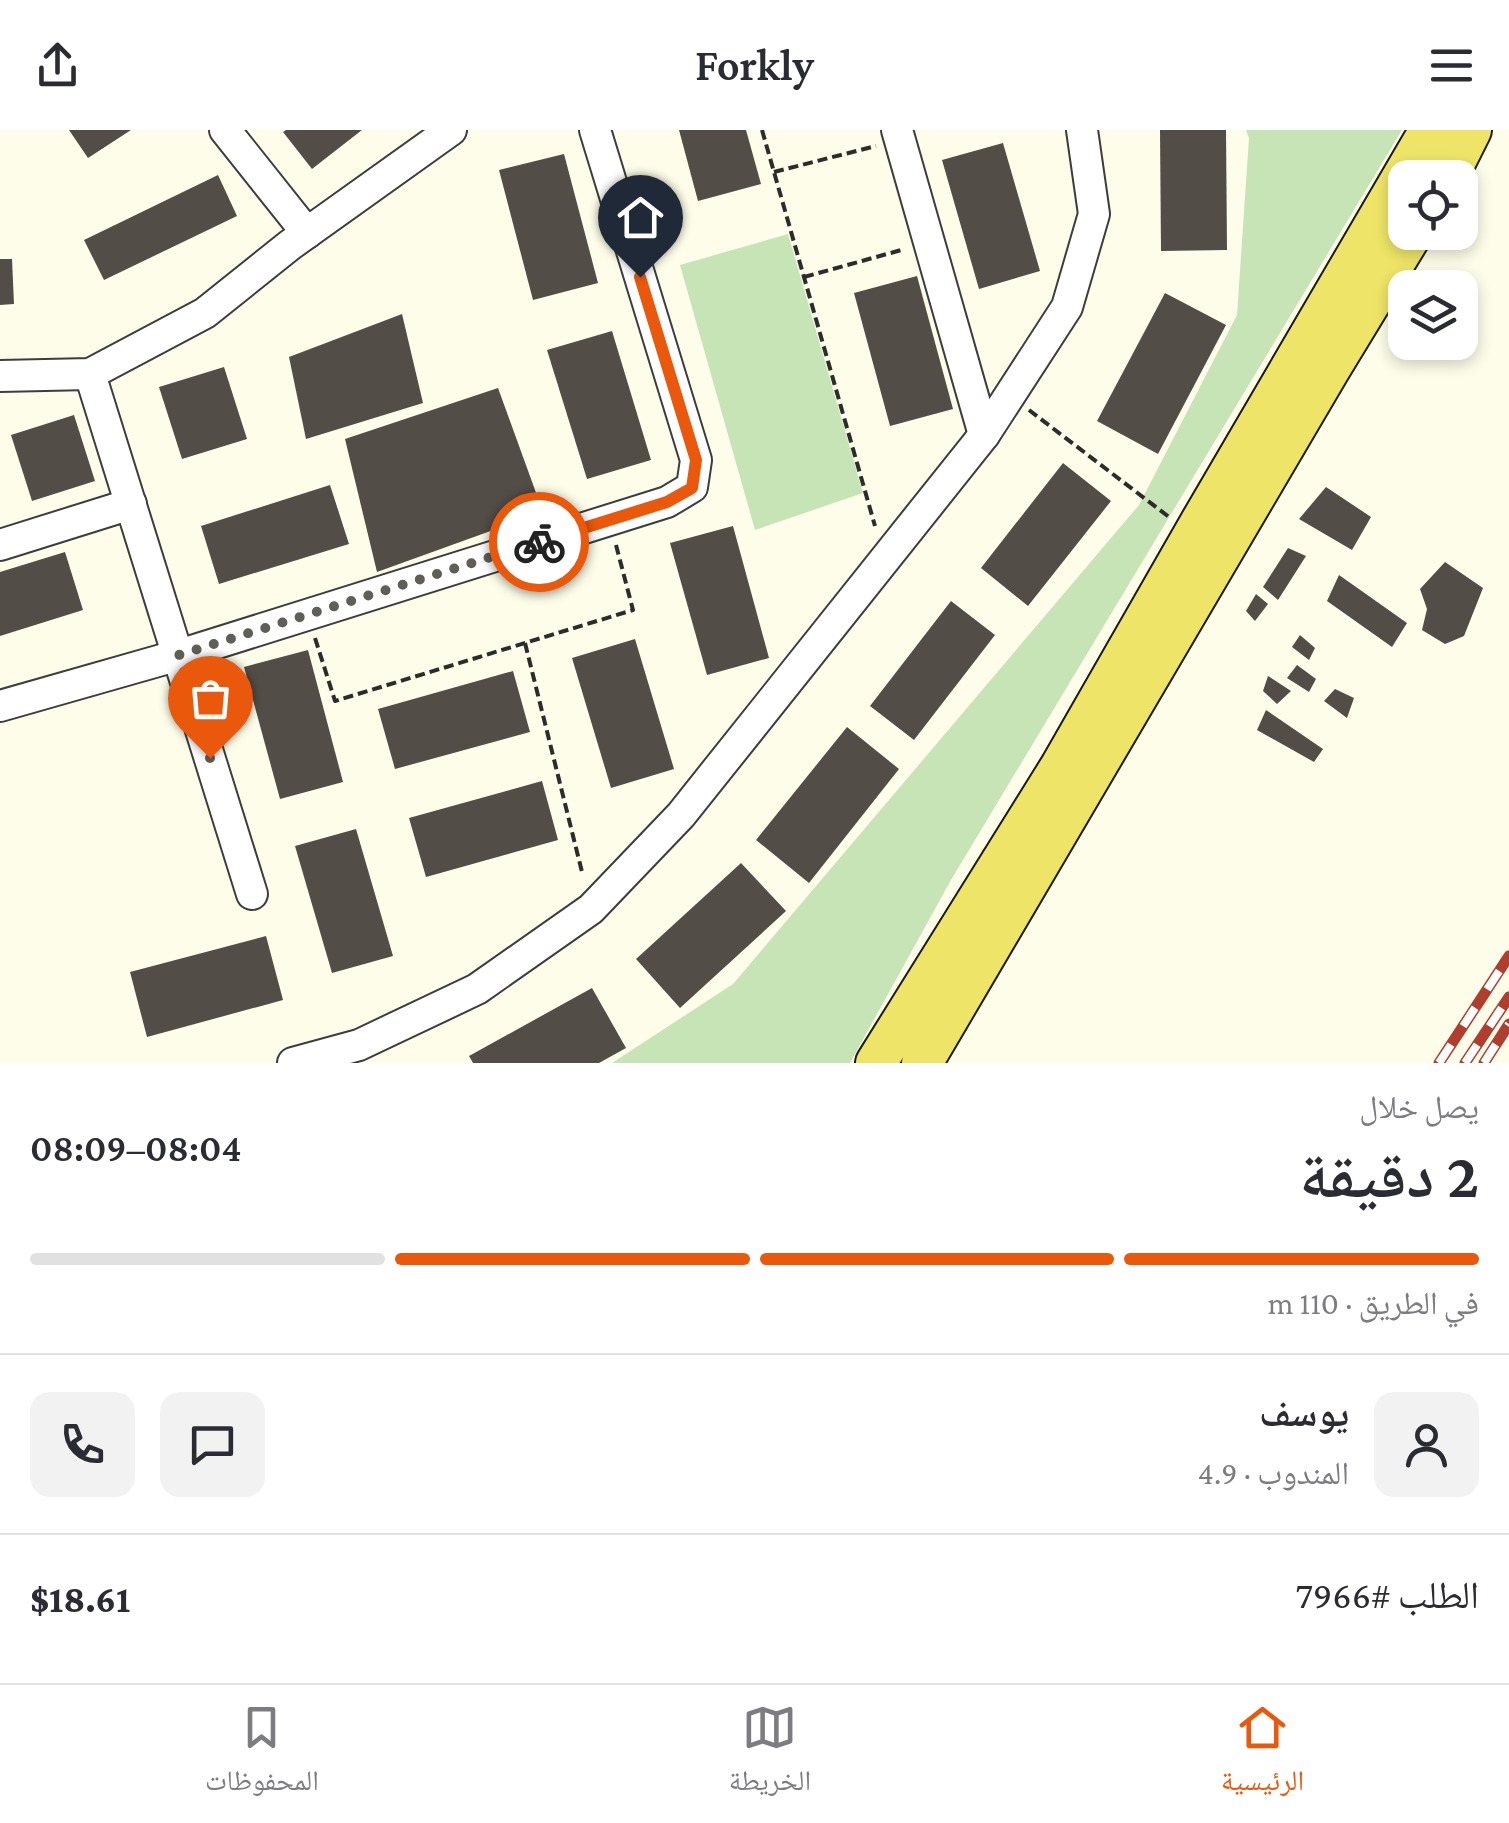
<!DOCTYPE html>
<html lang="ar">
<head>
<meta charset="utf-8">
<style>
  :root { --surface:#fff; --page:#f2f2f3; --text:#2b2b33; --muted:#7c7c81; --line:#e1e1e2; --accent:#ea580c }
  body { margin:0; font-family:"Crimson Pro","Noto Naskh Arabic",serif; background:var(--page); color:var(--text); direction:rtl; height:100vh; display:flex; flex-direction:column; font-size:38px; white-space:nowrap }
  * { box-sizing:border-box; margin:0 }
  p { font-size:32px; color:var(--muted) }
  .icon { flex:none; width:55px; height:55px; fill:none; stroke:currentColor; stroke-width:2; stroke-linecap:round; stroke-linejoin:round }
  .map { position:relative; height:933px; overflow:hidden; direction:ltr }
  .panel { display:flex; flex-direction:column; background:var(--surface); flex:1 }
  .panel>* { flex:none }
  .buttons { position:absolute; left:1388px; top:30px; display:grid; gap:20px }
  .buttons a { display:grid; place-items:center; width:90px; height:90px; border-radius:20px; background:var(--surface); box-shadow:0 5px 15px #0003; font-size:50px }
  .pin { position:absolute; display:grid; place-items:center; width:85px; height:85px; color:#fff; margin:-102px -42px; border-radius:50% 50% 50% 0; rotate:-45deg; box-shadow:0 0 10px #0007 }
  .pin .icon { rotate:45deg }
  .courier { position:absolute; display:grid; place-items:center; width:100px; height:100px; margin:-50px; border:8px solid #ea580c; border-radius:50%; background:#fff; color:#222; box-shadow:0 2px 12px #0007 }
  .headline em { font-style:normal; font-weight:600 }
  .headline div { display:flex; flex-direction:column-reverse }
  .headline { display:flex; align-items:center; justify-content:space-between; height:170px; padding:0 30px }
  h1 { font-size:65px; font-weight:600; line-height:75px }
  .bar { display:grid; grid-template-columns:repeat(4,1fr); gap:15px 10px; align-content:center; height:120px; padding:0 30px }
  .bar i { height:12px; border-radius:8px; background:var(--line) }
  .bar .selected { background:var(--accent) }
  .bar p { grid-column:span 4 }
  .line { display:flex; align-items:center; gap:25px; padding:0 30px; border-top:2px solid var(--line) }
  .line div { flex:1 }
  .round { display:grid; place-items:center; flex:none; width:105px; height:105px; border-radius:20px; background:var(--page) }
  header { display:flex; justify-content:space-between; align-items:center; height:130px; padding:0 30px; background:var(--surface); font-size:45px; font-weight:600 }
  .tabs { display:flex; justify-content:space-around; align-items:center; height:140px; border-top:2px solid var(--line); background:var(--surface); font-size:28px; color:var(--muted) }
  .tabs a { display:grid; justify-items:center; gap:5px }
  .tabs .selected { color:var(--accent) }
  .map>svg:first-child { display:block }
  .green { fill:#c6e4b6 }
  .building { fill:#524d47 }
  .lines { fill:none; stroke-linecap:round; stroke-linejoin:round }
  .minor-casing { stroke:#3d3d3d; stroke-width:34 }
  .major-casing { stroke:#1b1b1b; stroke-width:44 }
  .path { stroke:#2c2c2c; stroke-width:4; stroke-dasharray:10 5; stroke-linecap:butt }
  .minor { stroke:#fff; stroke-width:30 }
  .major { stroke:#eee568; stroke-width:40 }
  .rail-casing { stroke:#af3e2e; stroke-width:11 }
  .rail { stroke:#fff; stroke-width:8; stroke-dasharray:22; stroke-linecap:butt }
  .done { stroke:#5f5f58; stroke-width:10; stroke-dasharray:0 18 }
  .route { stroke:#ea580c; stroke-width:12 }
</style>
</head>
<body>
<header><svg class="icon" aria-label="menu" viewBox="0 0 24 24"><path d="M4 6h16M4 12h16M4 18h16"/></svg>Forkly<svg class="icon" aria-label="share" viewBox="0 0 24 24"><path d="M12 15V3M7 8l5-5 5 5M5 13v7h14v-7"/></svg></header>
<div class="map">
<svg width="1509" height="933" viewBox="0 0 1509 933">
  <rect width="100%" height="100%" fill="#fdfde9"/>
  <g class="green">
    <path d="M1246 0H1402L951 750 850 933H612L733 854 1139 375 1237 185 1249 8Z"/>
    <path d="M788 104 863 363 755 400 680 135Z"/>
  </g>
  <g class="building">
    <path d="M69 0H131L88 28Z"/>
    <path d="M286 0H362L312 39 283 2Z"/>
    <path d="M679 0H746L761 54 698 71Z"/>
    <path d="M1160 0H1226L1227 120 1161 121Z"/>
    <path d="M1003 13 1040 141 979 159 942 30Z"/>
    <path d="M564 24 598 153 533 170 499 40Z"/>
    <path d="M218 45 237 86 104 150 84 110Z"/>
    <path d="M0 129H12L14 174 0 175Z"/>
    <path d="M917 146 953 279 890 296 854 163Z"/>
    <path d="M1165 163 1226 195 1158 324 1097 291Z"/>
    <path d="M402 184 423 273 306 309 289 227Z"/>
    <path d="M612 201 651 330 587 349 547 220Z"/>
    <path d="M224 237 247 309 182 329 159 257Z"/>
    <path d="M498 258 543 382 377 442 345 309Z"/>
    <path d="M74 285 95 351 32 371 11 305Z"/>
    <path d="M1063 333 1111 371 1028 476 981 438Z"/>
    <path d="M330 355 349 414 219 454 201 396Z"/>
    <path d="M1326 357 1371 387 1352 420 1299 389Z"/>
    <path d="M733 396 769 528 707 545 670 413Z"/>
    <path d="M1288 418 1306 426 1278 470 1263 457Z"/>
    <path d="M65 422 83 480 0 506V442Z"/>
    <path d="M1445 432 1483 458 1464 506 1445 514 1422 500 1427 479 1420 459Z"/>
    <path d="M1339 445 1407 493 1392 517 1327 471Z"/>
    <path d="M1256 464 1268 474 1255 491 1246 481Z"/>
    <path d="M951 471 995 505 914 610 870 576Z"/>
    <path d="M1300 505 1315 518 1309 530 1292 517Z"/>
    <path d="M635 509 674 639 611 658 572 528Z"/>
    <path d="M308 520 343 652 280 669 244 537Z"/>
    <path d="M1297 535 1316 549 1309 562 1287 548Z"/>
    <path d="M513 541 530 602 395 639 378 579Z"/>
    <path d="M1268 546 1291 561 1277 574 1263 561Z"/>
    <path d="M1335 559 1354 568 1347 588 1324 571Z"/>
    <path d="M1266 580 1323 619 1314 632 1257 600Z"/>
    <path d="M847 597 899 639 809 753 756 710Z"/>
    <path d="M542 651 558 710 426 747 409 688Z"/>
    <path d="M356 699 393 826 332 843 295 716Z"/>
    <path d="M741 733 786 781 680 878 636 829Z"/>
    <path d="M266 806 283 870 147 907 130 842Z"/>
    <path d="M592 858 626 918 599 933H473L469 926Z"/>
  </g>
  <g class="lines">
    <defs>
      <g id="minor">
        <path d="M225 0 307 103"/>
        <path d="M897 0 984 305"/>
        <path d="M90 244 252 764"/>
        <path d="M0 246 90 244 205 183 290 115 451 0"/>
        <path d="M0 415 131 374"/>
        <path d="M0 576 179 525 667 372 692 357 696 330 595 0"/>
        <path d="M293 933 359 915 477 859 591 779 681 685 984 305 1067 177 1094 84 1082 0"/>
      </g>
      <g id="major">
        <path d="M1447 48 1471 0"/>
        <path d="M876 933 1061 636 1202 390 1430 0"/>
        <path d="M922 933 1329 240 1413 102"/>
      </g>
    </defs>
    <use href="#minor" class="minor-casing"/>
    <use href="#major" class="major-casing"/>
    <g class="path">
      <path d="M762 0 875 396"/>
      <path d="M774 42 876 16"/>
      <path d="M804 147 905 119"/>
      <path d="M1029 280 1169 387"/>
      <path d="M315 508 335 571 633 480 616 415"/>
      <path d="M525 513 583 746"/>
    </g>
    <use href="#minor" class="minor"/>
    <use href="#major" class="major"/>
    <defs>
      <g id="rail">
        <path d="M1439 933 1509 826"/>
        <path d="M1465 933 1509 867"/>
        <path d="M1484 933 1509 894"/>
      </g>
    </defs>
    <use href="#rail" class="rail-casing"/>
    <use href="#rail" class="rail"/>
  </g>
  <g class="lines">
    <path class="done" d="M210 628 179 525 539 412"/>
    <path class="route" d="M539 412 667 372 692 358 696 330 640 147"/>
  </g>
</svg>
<div class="buttons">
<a><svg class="icon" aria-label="locate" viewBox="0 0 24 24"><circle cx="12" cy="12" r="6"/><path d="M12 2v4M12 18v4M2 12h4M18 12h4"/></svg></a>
<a><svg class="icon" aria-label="layers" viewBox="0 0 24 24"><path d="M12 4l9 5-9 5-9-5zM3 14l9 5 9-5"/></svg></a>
</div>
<div class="pin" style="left:210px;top:628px;background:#ea580c"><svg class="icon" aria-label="bag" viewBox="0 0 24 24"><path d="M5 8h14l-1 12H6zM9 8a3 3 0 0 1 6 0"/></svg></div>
<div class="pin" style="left:640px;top:147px;background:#1f2937"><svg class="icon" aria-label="home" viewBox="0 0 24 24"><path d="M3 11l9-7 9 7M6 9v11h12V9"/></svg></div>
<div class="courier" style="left:539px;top:412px"><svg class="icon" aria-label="bike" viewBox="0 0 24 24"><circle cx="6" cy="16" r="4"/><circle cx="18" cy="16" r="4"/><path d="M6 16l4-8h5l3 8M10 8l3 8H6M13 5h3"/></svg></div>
</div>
<section class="panel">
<div class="headline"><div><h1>2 دقيقة</h1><p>يصل خلال</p></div><em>08:04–08:09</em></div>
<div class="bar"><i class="selected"></i><i class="selected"></i><i class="selected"></i><i></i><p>في الطريق · 110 m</p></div>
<div class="line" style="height:180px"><a class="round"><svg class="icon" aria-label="person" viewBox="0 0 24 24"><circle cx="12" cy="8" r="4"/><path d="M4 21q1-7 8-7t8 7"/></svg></a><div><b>يوسف</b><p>المندوب · 4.9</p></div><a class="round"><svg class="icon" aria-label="chat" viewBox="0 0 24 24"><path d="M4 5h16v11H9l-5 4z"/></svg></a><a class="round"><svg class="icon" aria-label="phone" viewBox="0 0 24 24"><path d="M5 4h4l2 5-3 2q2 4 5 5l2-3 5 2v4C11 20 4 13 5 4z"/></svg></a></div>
<div class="line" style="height:130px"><div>الطلب #7966</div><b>$18.61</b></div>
</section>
<nav class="tabs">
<a class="selected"><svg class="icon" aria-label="home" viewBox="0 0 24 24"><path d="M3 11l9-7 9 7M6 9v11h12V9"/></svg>الرئيسية</a>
<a><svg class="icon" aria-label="map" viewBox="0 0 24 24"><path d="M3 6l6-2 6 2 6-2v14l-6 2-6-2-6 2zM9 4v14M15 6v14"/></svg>الخريطة</a>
<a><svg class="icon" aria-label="saved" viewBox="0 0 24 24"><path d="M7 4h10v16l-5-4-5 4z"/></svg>المحفوظات</a>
</nav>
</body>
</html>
